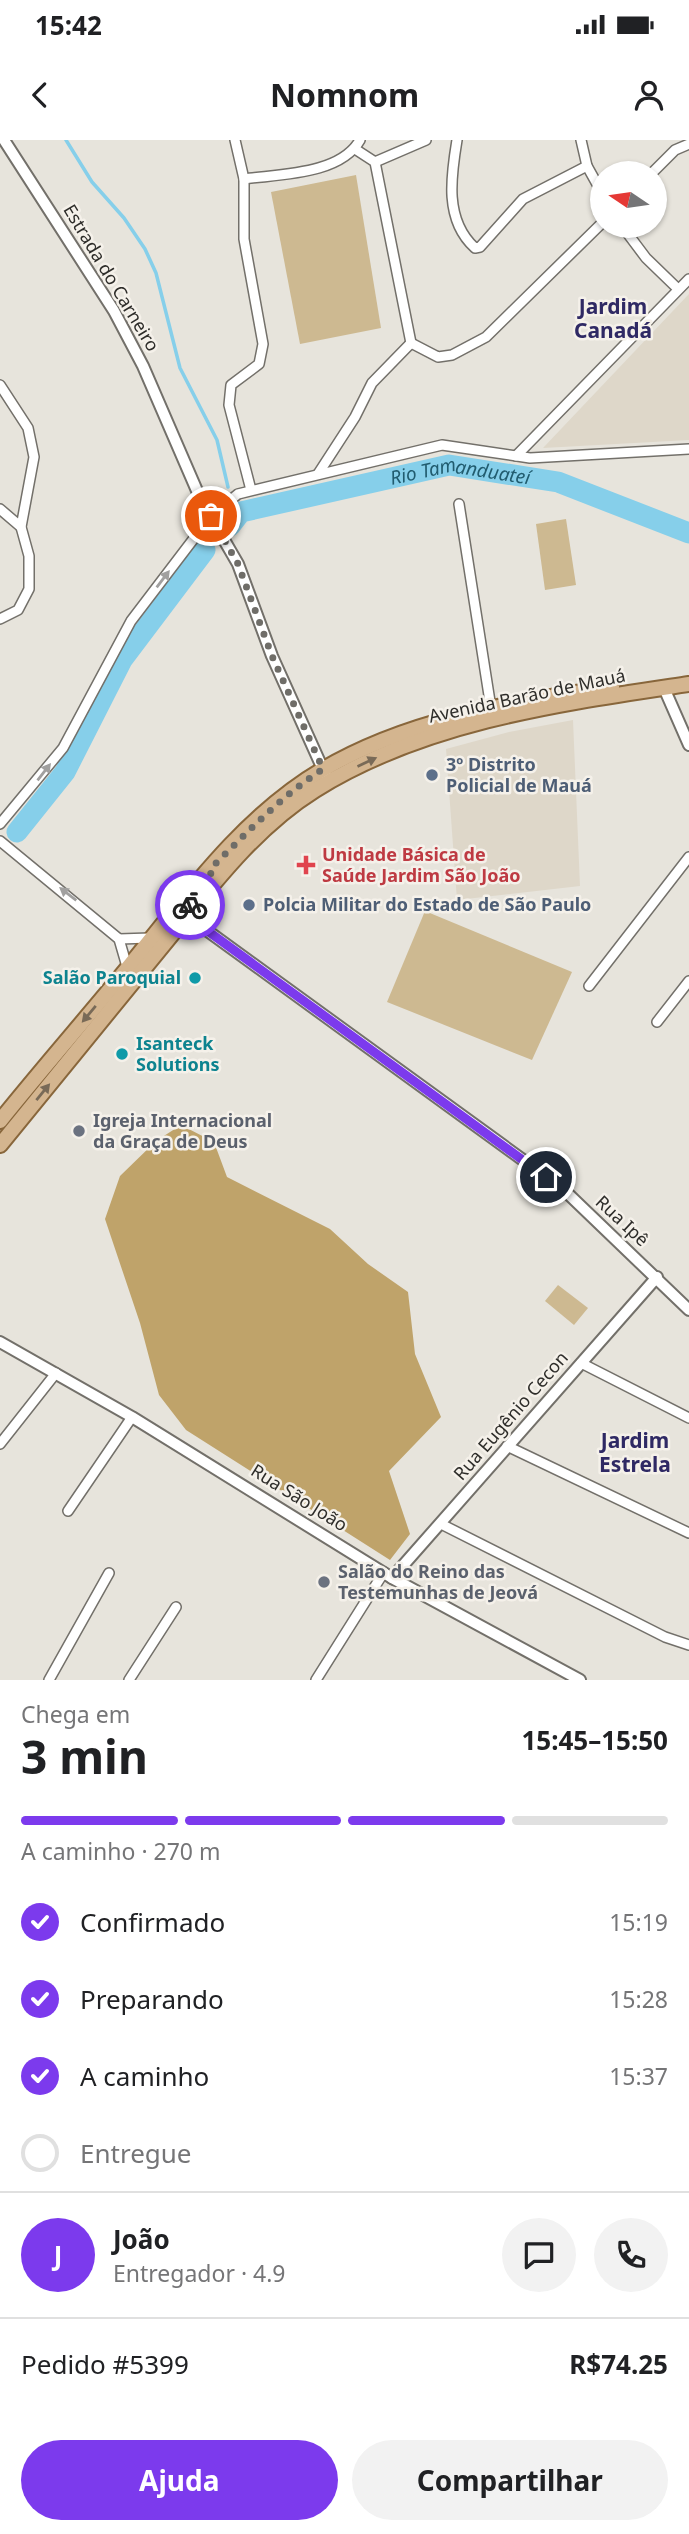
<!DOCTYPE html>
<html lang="pt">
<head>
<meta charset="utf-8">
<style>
  :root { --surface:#fff; --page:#f2f2f2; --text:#202124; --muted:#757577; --line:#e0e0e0; --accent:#7c3aed }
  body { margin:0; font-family:"Noto Sans",sans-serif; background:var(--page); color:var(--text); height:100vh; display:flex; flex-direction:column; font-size:26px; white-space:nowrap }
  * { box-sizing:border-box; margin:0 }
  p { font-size:23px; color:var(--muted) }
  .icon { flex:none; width:38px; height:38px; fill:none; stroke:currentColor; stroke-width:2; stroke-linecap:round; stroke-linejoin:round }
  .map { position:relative; height:1540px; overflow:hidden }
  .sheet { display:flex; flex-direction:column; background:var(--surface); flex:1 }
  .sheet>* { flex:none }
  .needle { width:46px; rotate:283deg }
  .tools { position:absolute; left:590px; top:21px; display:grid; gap:14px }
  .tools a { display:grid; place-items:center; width:77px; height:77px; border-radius:50%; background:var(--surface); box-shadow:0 2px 5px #0004; font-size:35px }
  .pin { position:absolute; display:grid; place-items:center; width:60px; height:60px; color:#fff; margin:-30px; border:4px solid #fff; border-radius:50%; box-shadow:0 2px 7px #0007 }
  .courier { position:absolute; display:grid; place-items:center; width:70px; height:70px; margin:-35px; border:5px solid #7c3aed; border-radius:50%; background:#fff; color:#222; box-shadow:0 2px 9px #0007 }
  .headline em { font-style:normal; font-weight:700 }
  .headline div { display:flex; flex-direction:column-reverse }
  .headline { display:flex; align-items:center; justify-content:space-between; height:119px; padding:0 21px }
  h1 { font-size:46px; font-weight:700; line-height:52px }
  .bar { display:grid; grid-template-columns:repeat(4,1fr); gap:10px 7px; align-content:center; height:84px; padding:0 21px }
  .bar i { height:9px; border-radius:5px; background:var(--line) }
  .bar .current { background:var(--accent) }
  .bar p { grid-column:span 4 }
  .line { display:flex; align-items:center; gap:18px; padding:0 21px; border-top:2px solid var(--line) }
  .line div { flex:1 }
  .round { display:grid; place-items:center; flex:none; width:74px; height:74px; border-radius:37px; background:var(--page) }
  ol { padding:0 21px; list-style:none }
  li { display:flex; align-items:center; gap:21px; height:77px }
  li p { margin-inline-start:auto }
  li .icon { padding:7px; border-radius:50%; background:var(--accent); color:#fff; stroke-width:4 }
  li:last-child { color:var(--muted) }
  li i { width:38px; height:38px; border:4px solid var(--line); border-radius:50% }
  .cta { display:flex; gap:14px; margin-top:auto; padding:14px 21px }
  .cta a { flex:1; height:80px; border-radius:42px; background:var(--accent); color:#fff; font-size:28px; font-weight:700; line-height:80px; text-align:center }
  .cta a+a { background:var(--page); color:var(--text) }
  .status { display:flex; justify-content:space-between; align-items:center; height:49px; padding:0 35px; background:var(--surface); direction:ltr }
  .status svg { height:19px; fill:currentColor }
  header { display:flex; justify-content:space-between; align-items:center; height:91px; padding:0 21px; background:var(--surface); font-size:32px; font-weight:700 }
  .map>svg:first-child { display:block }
  .built { fill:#ded7c9 }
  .green { fill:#cdb991 }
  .forest { fill:#bfa36a }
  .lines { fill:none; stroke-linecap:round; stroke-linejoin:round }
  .stream { stroke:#86cfea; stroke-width:3.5 }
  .river { stroke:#86cfea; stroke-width:21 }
  .minor-casing { stroke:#73706a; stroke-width:12 }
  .tertiary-casing { stroke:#73706a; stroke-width:14 }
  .primary-casing { stroke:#88663b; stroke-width:18 }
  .minor { stroke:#fff; stroke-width:9 }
  .tertiary { stroke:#fff; stroke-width:10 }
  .primary { stroke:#d4b58f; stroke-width:14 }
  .oneway { fill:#a1a09f }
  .oneway2 { fill:#796a57 }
  .done { stroke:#6f6d68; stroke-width:7; stroke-dasharray:0 12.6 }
  .route { stroke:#7c3aed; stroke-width:9 }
  .service-dot { fill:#5c6f8a; stroke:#f5f1ea; stroke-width:2.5 }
  .health-dot { fill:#e0444e; stroke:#f5f1ea; stroke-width:2.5 }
  .culture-dot { fill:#0f9aa8; stroke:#f5f1ea; stroke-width:2.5 }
  .worship-dot { fill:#6b7280; stroke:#f5f1ea; stroke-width:2.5 }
  .labels { text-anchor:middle; stroke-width:5; stroke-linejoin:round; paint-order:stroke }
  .street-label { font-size:18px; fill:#2e2d2a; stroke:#f5f1ea }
  .service-label { font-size:18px; font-weight:bold; fill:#4e5e75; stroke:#f5f1ea; text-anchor:start }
  .health-label { font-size:18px; font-weight:bold; fill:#be3a42; stroke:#f5f1ea; text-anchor:start }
  .culture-label { font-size:18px; font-weight:bold; fill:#0d838f; stroke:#f5f1ea; text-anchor:end }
  .worship-label { font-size:18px; font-weight:bold; fill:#5b616d; stroke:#f5f1ea; text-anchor:start }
  .water-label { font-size:19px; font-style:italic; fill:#215c6f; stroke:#f5f1ea }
  .quarter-label { font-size:21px; font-weight:bold; fill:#2f2964; stroke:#f5f1ea }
</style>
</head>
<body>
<div class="status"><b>15:42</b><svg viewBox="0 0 49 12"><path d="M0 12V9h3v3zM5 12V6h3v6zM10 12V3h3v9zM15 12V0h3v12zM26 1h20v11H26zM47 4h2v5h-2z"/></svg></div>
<header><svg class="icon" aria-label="back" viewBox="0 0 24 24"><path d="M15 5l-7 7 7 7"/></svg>Nomnom<svg class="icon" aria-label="person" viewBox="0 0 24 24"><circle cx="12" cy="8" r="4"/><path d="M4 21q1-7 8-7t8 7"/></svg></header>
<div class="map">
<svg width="689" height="1540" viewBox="0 0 689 1540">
  <rect width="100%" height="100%" fill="#e7e4dc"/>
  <g class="built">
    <path d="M689 154V300L543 308Z"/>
    <path d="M573 580 580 746 457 760 446 609 509 592Z"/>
  </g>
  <g class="green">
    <path d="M356 35 381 188 300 204 271 52Z"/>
    <path d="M566 379 576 445 545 450 536 384Z"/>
    <path d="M425 771 572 832 532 920 387 862Z"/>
    <path d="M558 1145 588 1168 574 1185 545 1161Z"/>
  </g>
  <path class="forest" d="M181 985 214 1002 227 1037 330 1089 368 1124 408 1152 415 1214 441 1277 389 1331 410 1394 390 1420 186 1290 159 1255 140 1183 105 1079 120 1036 156 1001Z"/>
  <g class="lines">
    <path class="stream" d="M66 0 92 42 124 78 145 109 156 133 180 228 217 300 228 347"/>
    <g class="river">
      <path id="s1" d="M230 386 241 372 449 325 558 342 689 393"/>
      <path d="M17 692 65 632 122 520 205 410"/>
    </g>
    <defs>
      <g id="minor">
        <path d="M235 0 244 39V99L263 204 259 224 231 245 229 265 251 350"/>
        <path d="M457 0C451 36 444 80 475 108L480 107 523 59 587 26"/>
        <path d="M581 0 587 26 602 53"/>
        <path d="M355 9 375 22 411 203"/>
        <path d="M375 22 426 0"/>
        <path d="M652 33 675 10 689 4"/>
        <path d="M244 39C279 34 340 35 360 0"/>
        <path d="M622 86 646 118 678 149"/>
        <path d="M411 203 438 217 452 215 486 197 602 83"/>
        <path d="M0 245 28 288 34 317 21 387 29 416V449L18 470 0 479"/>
        <path d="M516 316 689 139"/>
        <path d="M318 334 355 277 372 243 411 203"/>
        <path d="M459 364 491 568"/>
        <path d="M0 369 21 387"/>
        <path d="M0 684 63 608 131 481 211 376 238 354 442 305 530 318 689 309"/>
        <path d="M0 701 119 799 128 830"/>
        <path d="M119 799 150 798"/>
        <path d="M589 846 689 717"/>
        <path d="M657 882 689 841"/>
        <path d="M581 1223 689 1278"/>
        <path d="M0 1304 56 1233"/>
        <path d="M507 1306 689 1393"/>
        <path d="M68 1371 132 1277"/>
        <path d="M441 1384 665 1497 689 1505"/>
        <path d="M49 1540 109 1433"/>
        <path d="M129 1540 176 1467"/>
        <path d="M316 1540 384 1432"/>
      </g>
      <g id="tertiary">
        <path d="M4 0 114 171 143 226 201 360 238 424 272 516 326 636"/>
        <path d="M664 548 689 605"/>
        <path d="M187 776 563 1049 689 1170"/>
        <path d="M0 1202 132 1277 392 1438 580 1540"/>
        <path d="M392 1438 657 1137"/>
      </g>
      <g id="primary">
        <path d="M0 981C41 930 84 881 126 830 184 759 242 677 322 630 410 578 513 563 612 547"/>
        <path d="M0 1005C55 938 109 871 164 804 209 749 254 688 315 650 425 581 563 563 689 544"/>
      </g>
    </defs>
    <use href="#minor" class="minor-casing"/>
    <use href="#tertiary" class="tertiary-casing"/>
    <use href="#primary" class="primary-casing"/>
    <use href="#minor" class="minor"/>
    <use href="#tertiary" class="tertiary"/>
    <use href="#primary" class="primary"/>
  </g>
  <defs><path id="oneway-solid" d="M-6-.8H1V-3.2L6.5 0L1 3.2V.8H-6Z" transform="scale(1.75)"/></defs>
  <g class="oneway">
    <use href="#oneway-solid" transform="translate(163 439) rotate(-53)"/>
    <use href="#oneway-solid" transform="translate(44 632) rotate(-52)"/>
    <use href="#oneway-solid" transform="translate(68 754) rotate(-142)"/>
  </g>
  <g class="oneway2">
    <use href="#oneway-solid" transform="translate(367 622) rotate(-25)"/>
    <use href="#oneway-solid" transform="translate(89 874) rotate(130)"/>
    <use href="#oneway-solid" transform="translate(43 952) rotate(-51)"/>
  </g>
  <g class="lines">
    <path class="done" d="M190 765 211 733V728C247 693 280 657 323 629L272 516 238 424 211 376"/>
    <path class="route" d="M190 765 187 776 546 1037"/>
  </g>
  <g class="service-dot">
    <circle cx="432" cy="635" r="7"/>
    <circle cx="249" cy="765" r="7"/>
  </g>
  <path class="health-dot" d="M302.5 714.5h7v7h7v7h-7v7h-7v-7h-7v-7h7z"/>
  <g class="culture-dot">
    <circle cx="195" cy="838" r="7"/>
    <circle cx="122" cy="914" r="7"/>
  </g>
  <g class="worship-dot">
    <circle cx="79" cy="991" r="7"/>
    <circle cx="324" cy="1442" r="7"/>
  </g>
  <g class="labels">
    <g class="street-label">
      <text transform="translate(111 138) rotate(59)" y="6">Estrada do Carneiro</text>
      <text transform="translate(527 556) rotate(-12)" y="6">Avenida Barão de Mauá</text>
      <text transform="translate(622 1081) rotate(43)" y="6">Rua Ipê</text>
      <text transform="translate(511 1276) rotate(-49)" y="6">Rua Eugênio Cecon</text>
      <text transform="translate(299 1358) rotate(32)" y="6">Rua São João</text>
    </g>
    <g class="service-label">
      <text x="446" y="631">3º Distrito<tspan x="446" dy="21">Policial de Mauá</tspan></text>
      <text x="263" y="771">Polcia Militar do Estado de São Paulo</text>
    </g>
    <g class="health-label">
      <text x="322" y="721">Unidade Básica de<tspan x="322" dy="21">Saúde Jardim São João</tspan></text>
    </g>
    <g class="culture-label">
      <text x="181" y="844">Salão Paroquial</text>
      <text x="136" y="910" text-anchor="start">Isanteck<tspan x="136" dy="21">Solutions</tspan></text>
    </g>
    <g class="worship-label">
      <text x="93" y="987">Igreja Internacional<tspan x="93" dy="21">da Graça de Deus</tspan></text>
      <text x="338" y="1438">Salão do Reino das<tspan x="338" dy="21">Testemunhas de Jeová</tspan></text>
    </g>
    <g class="water-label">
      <text dy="7" stroke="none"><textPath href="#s1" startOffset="242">Rio Tamanduateí</textPath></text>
    </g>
    <g class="quarter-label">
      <text x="613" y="174">Jardim<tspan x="613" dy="24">Canadá</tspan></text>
      <text x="635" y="1308">Jardim<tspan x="635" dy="24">Estrela</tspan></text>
    </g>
  </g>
</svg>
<div class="tools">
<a><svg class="needle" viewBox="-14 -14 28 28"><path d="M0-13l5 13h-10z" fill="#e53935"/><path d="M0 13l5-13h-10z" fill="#757577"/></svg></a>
</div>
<div class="pin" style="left:211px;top:376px;background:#ea580c"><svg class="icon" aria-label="bag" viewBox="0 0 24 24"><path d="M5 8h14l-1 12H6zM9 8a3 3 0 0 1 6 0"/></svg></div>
<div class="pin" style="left:546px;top:1037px;background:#1f2937"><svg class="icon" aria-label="home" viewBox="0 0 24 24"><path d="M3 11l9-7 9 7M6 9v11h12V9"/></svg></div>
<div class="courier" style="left:190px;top:765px"><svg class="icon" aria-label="bike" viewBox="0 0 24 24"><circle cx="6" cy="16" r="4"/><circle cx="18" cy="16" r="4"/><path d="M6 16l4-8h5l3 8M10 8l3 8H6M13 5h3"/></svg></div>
</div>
<section class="sheet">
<div class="headline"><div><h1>3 min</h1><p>Chega em</p></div><em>15:45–15:50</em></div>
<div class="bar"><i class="current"></i><i class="current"></i><i class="current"></i><i></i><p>A caminho · 270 m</p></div>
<ol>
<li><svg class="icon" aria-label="check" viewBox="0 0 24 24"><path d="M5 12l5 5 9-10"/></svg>Confirmado<p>15:19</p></li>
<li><svg class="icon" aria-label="check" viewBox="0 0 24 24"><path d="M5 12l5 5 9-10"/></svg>Preparando<p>15:28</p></li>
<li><svg class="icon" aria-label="check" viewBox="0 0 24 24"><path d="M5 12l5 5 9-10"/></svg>A caminho<p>15:37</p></li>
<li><i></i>Entregue</li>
</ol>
<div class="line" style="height:126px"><b class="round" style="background:var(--accent);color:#fff">J</b><div><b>João</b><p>Entregador · 4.9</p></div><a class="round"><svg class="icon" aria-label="chat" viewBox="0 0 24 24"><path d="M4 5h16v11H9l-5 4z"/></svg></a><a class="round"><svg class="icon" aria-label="phone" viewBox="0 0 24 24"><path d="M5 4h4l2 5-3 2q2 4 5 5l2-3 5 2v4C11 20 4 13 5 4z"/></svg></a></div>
<div class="line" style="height:91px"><div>Pedido #5399</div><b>R$74.25</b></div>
<div class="cta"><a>Ajuda</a><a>Compartilhar</a></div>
</section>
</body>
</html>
